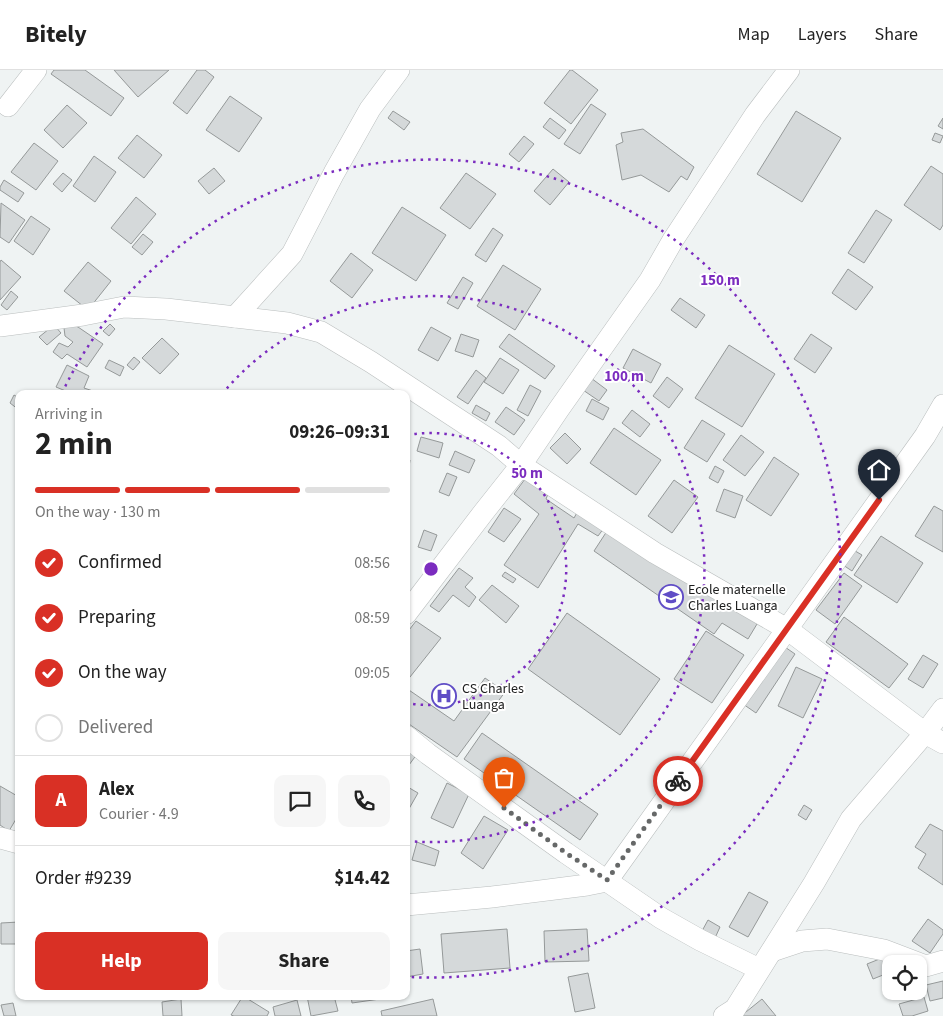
<!DOCTYPE html>
<html lang="en">
<head>
<meta charset="utf-8">
<style>
  :root { --surface:#fff; --page:#f6f6f6; --text:#222; --muted:#767676; --line:#e0e0e0; --accent:#d93025 }
  body { margin:0; font-family:"Source Sans 3",sans-serif; background:var(--page); color:var(--text); height:100vh; display:flex; flex-direction:column; font-size:19px; white-space:nowrap }
  * { box-sizing:border-box; margin:0 }
  p { font-size:16px; color:var(--muted) }
  .icon { flex:none; width:28px; height:28px; fill:none; stroke:currentColor; stroke-width:2; stroke-linecap:round; stroke-linejoin:round }
  .map { position:relative; flex:1; overflow:hidden }
  .sheet { position:absolute; left:15px; top:320px; width:395px; height:610px; display:flex; flex-direction:column; background:var(--surface); border-radius:10px; box-shadow:0 1px 4px #0004 }
  .sheet>* { flex:none }
  .buttons { position:absolute; left:882px; top:885px; display:grid; gap:10px }
  .buttons a { display:grid; place-items:center; width:45px; height:45px; border-radius:10px; background:var(--surface); box-shadow:0 1px 4px #0004; font-size:25px }
  .pin { position:absolute; display:grid; place-items:center; width:42px; height:42px; color:#fff; margin:-51px -21px; border-radius:50% 50% 50% 0; rotate:-45deg; box-shadow:0 0 5px #0007 }
  .pin .icon { rotate:45deg }
  .courier { position:absolute; display:grid; place-items:center; width:50px; height:50px; margin:-25px; border:4px solid #d93025; border-radius:50%; background:#fff; color:#222; box-shadow:0 1px 6px #0007 }
  .overview em { font-style:normal; font-weight:700 }
  .overview div { display:flex; flex-direction:column-reverse }
  .overview { display:flex; align-items:center; justify-content:space-between; height:85px; padding:0 20px }
  h1 { font-size:32px; font-weight:700; line-height:38px }
  .bar { display:grid; grid-template-columns:repeat(4,1fr); gap:8px 5px; align-content:center; height:60px; padding:0 20px }
  .bar i { height:6px; border-radius:4px; background:var(--line) }
  .bar .current { background:var(--accent) }
  .bar p { grid-column:span 4 }
  .line { display:flex; align-items:center; gap:12px; padding:0 20px; border-top:1px solid var(--line) }
  .line div { flex:1 }
  .round { display:grid; place-items:center; flex:none; width:52px; height:52px; border-radius:10px; background:var(--page) }
  ol { padding:0 20px; list-style:none }
  li { display:flex; align-items:center; gap:15px; height:55px }
  li p { margin-inline-start:auto }
  li .icon { padding:5px; border-radius:50%; background:var(--accent); color:#fff; stroke-width:4 }
  li:last-child { color:var(--muted) }
  li i { width:28px; height:28px; border:2px solid var(--line); border-radius:50% }
  .cta { display:flex; gap:10px; margin-top:auto; padding:10px 20px }
  .cta a { flex:1; height:58px; border-radius:10px; background:var(--accent); color:#fff; font-size:20px; font-weight:700; line-height:58px; text-align:center }
  .cta a+a { background:var(--page); color:var(--text) }
  header { display:flex; align-items:center; gap:30px; box-sizing:border-box; height:70px; padding:0 25px; background:var(--surface); border-bottom:1px solid var(--line) }
  header strong { font-size:24px }
  nav { display:flex; gap:28px; margin-inline-start:auto; font-size:18px }
  .map>svg:first-child { display:block }
  .building { fill:#d5d9da; stroke:#959999 }
  .lines { fill:none; stroke-linecap:round; stroke-linejoin:round }
  .minor-casing { stroke:#babebe; stroke-width:22 }
  .minor { stroke:#fff; stroke-width:21 }
  .done { stroke:#666868; stroke-width:5; stroke-dasharray:0 9 }
  .route { stroke:#d93025; stroke-width:6 }
  .ring { fill:none; stroke:#7b2cbf; stroke-width:2.5; stroke-dasharray:2.5 5 }
  .labels { text-anchor:middle; stroke-width:4; stroke-linejoin:round; paint-order:stroke }
  .poi-label { font-size:14px; fill:#1c1d1d; stroke:#fff; text-anchor:start }
  .centre { fill:#7b2cbf; stroke:#fff; stroke-width:2.5 }
  .ring-label { font-size:15px; text-anchor:middle; font-weight:bold; fill:#7b2cbf; stroke:#fff; stroke-width:4; stroke-linejoin:round; paint-order:stroke }
</style>
</head>
<body>
<header>
<strong>Bitely</strong>
<nav><a>Map</a><a>Layers</a><a>Share</a></nav>
</header>
<div class="map">
<svg width="943" height="946" viewBox="0 0 943 946">
  <rect width="100%" height="100%" fill="#eff3f3"/>
  <g class="building">
    <path d="M54 0H85L124 28 111 46 51 4Z"/>
    <path d="M114 0H169L138 27Z"/>
    <path d="M197 0H205L214 7 187 44 173 33Z"/>
    <path d="M570 0H572L598 20 571 54 544 33Z"/>
    <path d="M230 26 262 48 239 82 206 60Z"/>
    <path d="M591 34 606 44 580 84 564 74Z"/>
    <path d="M67 35 87 53 63 78 44 60Z"/>
    <path d="M393 41 410 52 404 60 388 48Z"/>
    <path d="M796 41 841 68 802 132 757 104Z"/>
    <path d="M550 48 566 60 559 69 543 57Z"/>
    <path d="M943 48V59L938 56Z"/>
    <path d="M643 59 694 97 687 110 681 106 669 122 641 105 622 110 616 75 623 72 621 63Z"/>
    <path d="M935 63 943 66 940 73 932 70Z"/>
    <path d="M137 65 162 85 144 108 118 88Z"/>
    <path d="M524 66 534 74 519 92 509 84Z"/>
    <path d="M34 73 58 91 36 120 11 102Z"/>
    <path d="M94 86 116 102 95 132 73 116Z"/>
    <path d="M931 96 943 104V155L940 160 904 135Z"/>
    <path d="M214 98 225 111 209 124 198 111Z"/>
    <path d="M553 99 569 112 550 135 534 121Z"/>
    <path d="M63 103 72 110 62 122 53 114Z"/>
    <path d="M466 103 496 124 470 159 440 138Z"/>
    <path d="M4 110 24 123 18 132 0 120V117Z"/>
    <path d="M136 127 156 144 131 174 111 158Z"/>
    <path d="M1 133 25 150 9 173 0 167Z"/>
    <path d="M402 137 446 165 416 211 372 183Z"/>
    <path d="M876 140 892 150 864 193 848 183Z"/>
    <path d="M31 146 50 159 33 185 14 171Z"/>
    <path d="M493 158 503 165 486 192 475 185Z"/>
    <path d="M143 164 153 172 142 185 132 177Z"/>
    <path d="M351 183 373 200 352 228 330 211Z"/>
    <path d="M1 190 21 207 0 230V192Z"/>
    <path d="M88 192 111 211 88 240 64 221Z"/>
    <path d="M503 195 541 219 515 260 477 236Z"/>
    <path d="M848 199 873 217 856 240 832 223Z"/>
    <path d="M463 207 473 213 458 239 447 233Z"/>
    <path d="M11 221 18 227 7 240 1 235Z"/>
    <path d="M680 228 705 245 696 258 671 240Z"/>
    <path d="M67 253 78 257 103 274 87 297 67 284 62 289 53 282 59 273 68 277 73 272 65 266 64 258Z"/>
    <path d="M110 254 115 259 109 266 103 261Z"/>
    <path d="M54 255 61 263 47 275 39 267Z"/>
    <path d="M431 257 451 268 438 291 418 280Z"/>
    <path d="M461 264 479 270 473 287 455 281Z"/>
    <path d="M509 264 555 296 545 309 499 277Z"/>
    <path d="M811 264 832 278 815 303 794 289Z"/>
    <path d="M162 268 179 284 160 304 142 288Z"/>
    <path d="M729 275 775 304 742 357 695 328Z"/>
    <path d="M633 279 661 294 651 313 623 298Z"/>
    <path d="M134 287 140 292 133 300 127 295Z"/>
    <path d="M500 288 519 300 503 324 484 312Z"/>
    <path d="M109 290 124 297 120 306 105 298Z"/>
    <path d="M67 295 89 306 84 318 93 321 92 324H73L56 317Z"/>
    <path d="M476 300 486 308 468 334 457 327Z"/>
    <path d="M667 307 683 319 669 338 653 326Z"/>
    <path d="M591 308 607 320 599 331 583 320Z"/>
    <path d="M530 315 541 321 528 346 517 340Z"/>
    <path d="M14 325 19 328V340L10 333Z"/>
    <path d="M592 329 609 338 603 350 586 341Z"/>
    <path d="M476 335 490 343 486 351 472 343Z"/>
    <path d="M506 337 525 350 514 365 495 352Z"/>
    <path d="M632 340 650 354 640 367 622 353Z"/>
    <path d="M702 350 725 364 707 392 684 378Z"/>
    <path d="M614 358 661 390 636 425 590 393Z"/>
    <path d="M565 363 581 379 567 394 550 378Z"/>
    <path d="M741 365 764 382 745 406 723 390Z"/>
    <path d="M421 367 443 373 439 388 417 381Z"/>
    <path d="M455 381 475 390 469 403 449 395Z"/>
    <path d="M774 387 799 404 771 446 746 430Z"/>
    <path d="M406 390H410L407 412H406Z"/>
    <path d="M715 396 724 401 718 413 709 408Z"/>
    <path d="M447 403 457 407 449 426 439 422Z"/>
    <path d="M525 409 548 424 546 429 574 448 579 439 604 458 598 466 578 454 538 518 504 495 539 444 514 424Z"/>
    <path d="M674 410 698 427 672 463 648 446Z"/>
    <path d="M724 419 743 426 735 448 716 441Z"/>
    <path d="M934 436 943 441V482L915 466Z"/>
    <path d="M504 438 521 449 504 472 488 462Z"/>
    <path d="M609 458 760 549 748 569 722 553 714 564 594 481Z"/>
    <path d="M424 460 437 465 431 481 418 477Z"/>
    <path d="M881 466 923 493 897 533 854 505Z"/>
    <path d="M850 478 862 485 852 501 840 493Z"/>
    <path d="M459 498 473 508 465 517 476 527 469 537 453 525 439 542 430 536Z"/>
    <path d="M505 502 516 509 513 513 502 506Z"/>
    <path d="M844 503 862 516 835 554 816 540Z"/>
    <path d="M492 515 519 536 506 553 479 530Z"/>
    <path d="M567 543 660 609 620 665 528 599Z"/>
    <path d="M844 547 908 594 889 618 826 572Z"/>
    <path d="M416 551 441 568 406 612V564Z"/>
    <path d="M706 561 744 585 712 633 674 609Z"/>
    <path d="M782 575 795 584 756 643 743 634Z"/>
    <path d="M923 585 938 594 923 618 908 609Z"/>
    <path d="M796 597 822 609 803 648 778 636Z"/>
    <path d="M485 608 505 622 457 687 406 652V618L454 651Z"/>
    <path d="M482 663 598 744 580 770 464 689Z"/>
    <path d="M406 677 417 684 409 695 406 693Z"/>
    <path d="M447 713 469 724 453 758 431 748Z"/>
    <path d="M0 716 19 727V744L9 761 0 755Z"/>
    <path d="M406 716 418 723 406 744Z"/>
    <path d="M804 735 812 740 806 750 798 745Z"/>
    <path d="M484 746 508 760 483 799 461 783Z"/>
    <path d="M930 754 943 761V815L918 798 926 784 915 777Z"/>
    <path d="M417 772 439 781 435 796 412 790Z"/>
    <path d="M749 822 768 832 748 867 729 857Z"/>
    <path d="M928 849 943 860V864L930 883 912 871Z"/>
    <path d="M708 850 720 857 715 868 702 861Z"/>
    <path d="M19 852V874H1V853Z"/>
    <path d="M507 859 510 898 444 903 441 864Z"/>
    <path d="M587 859 589 891 545 892 544 861Z"/>
    <path d="M420 879 423 904 406 907V881Z"/>
    <path d="M882 888 888 903 873 909 867 894Z"/>
    <path d="M588 903 595 938 575 942 568 907Z"/>
    <path d="M943 911V928L930 931 926 915Z"/>
    <path d="M243 926 269 942 267 946H234L231 945Z"/>
    <path d="M307 926H334L338 941 311 946Z"/>
    <path d="M351 926H380V929L352 933Z"/>
    <path d="M924 927 928 941 912 946H903L899 934Z"/>
    <path d="M181 929 182 946H163L162 932Z"/>
    <path d="M433 929 437 946H382L381 941Z"/>
    <path d="M762 929 776 946H741Z"/>
    <path d="M297 930 301 946H275L273 937Z"/>
    <path d="M13 933 16 946H4L1 935Z"/>
  </g>
  <g class="lines">
    <defs>
      <g id="minor">
        <path d="M789 0 755 45 673 170 650 210 559 339 521 395 655 483 787 559 925 663 943 673"/>
        <path d="M8 36 36 0"/>
        <path d="M235 247 292 184 334 103 370 39 399 0"/>
        <path d="M0 256 83 245 124 237 166 239 287 253 321 262 371 292 499 376 521 395 483 443 406 544"/>
        <path d="M406 666 428 684 566 783 661 848 700 870 759 899"/>
        <path d="M0 768 19 773"/>
        <path d="M406 835 492 827 587 815 607 811 925 366 943 335"/>
        <path d="M772 881 802 871 827 869 884 880 926 896 943 891"/>
        <path d="M724 946 735 939 814 813 851 749 925 663 943 639"/>
      </g>
    </defs>
    <use href="#minor" class="minor-casing"/>
    <use href="#minor" class="minor"/>
  </g>
  <g class="lines">
    <path class="done" d="M504 738 566 783 607 810 678 711"/>
    <path class="route" d="M678 711 879 430"/>
  </g>
  <g class="ring">
    <path d="M407 365A136 136 0 1 1 407 633"/>
    <path d="M222 324A273 273 0 1 1 407 771"/>
    <path d="M62 323A409 409 0 1 1 410 907"/>
  </g>
  <defs>
    <symbol id="school-ring" viewBox="-11 -11 22 22"><circle r="9.5" fill="#fff" stroke="#604dc6" stroke-width="1.5"/><path d="M0-5L7-2L0 1L-7-2ZM-4 1L0 2.5L4 1V4Q0 6-4 4Z" fill="#604dc6"/></symbol>
    <symbol id="hospital-ring" viewBox="-11 -11 22 22"><circle r="9.5" fill="#fff" stroke="#604dc6" stroke-width="1.5"/><path d="M-5-5h3v3.5h4V-5h3V5h-3V1.5h-4V5h-3Z" fill="#604dc6"/></symbol>
  </defs>
  <g fill-rule="evenodd">
    <use href="#school-ring" x="657" y="513" width="28" height="28"/>
    <use href="#hospital-ring" x="430" y="612" width="28" height="28"/>
  </g>
  <g class="labels">
    <g class="poi-label">
      <text x="688" y="524">Ecole maternelle<tspan x="688" dy="16">Charles Luanga</tspan></text>
      <text x="462" y="623">CS Charles<tspan x="462" dy="16">Luanga</tspan></text>
    </g>
  </g>
  <circle cx="431" cy="499" r="8" class="centre"/>
  <g class="ring-label">
    <text x="720" y="215">150 m</text>
    <text x="624" y="311">100 m</text>
    <text x="527" y="408">50 m</text>
  </g>
</svg>
<div class="buttons">
<a><svg class="icon" aria-label="locate" viewBox="0 0 24 24"><circle cx="12" cy="12" r="6"/><path d="M12 2v4M12 18v4M2 12h4M18 12h4"/></svg></a>
</div>
<div class="pin" style="left:504px;top:738px;background:#ea580c"><svg class="icon" aria-label="bag" viewBox="0 0 24 24"><path d="M5 8h14l-1 12H6zM9 8a3 3 0 0 1 6 0"/></svg></div>
<div class="pin" style="left:879px;top:430px;background:#1f2937"><svg class="icon" aria-label="home" viewBox="0 0 24 24"><path d="M3 11l9-7 9 7M6 9v11h12V9"/></svg></div>
<div class="courier" style="left:678px;top:711px"><svg class="icon" aria-label="bike" viewBox="0 0 24 24"><circle cx="6" cy="16" r="4"/><circle cx="18" cy="16" r="4"/><path d="M6 16l4-8h5l3 8M10 8l3 8H6M13 5h3"/></svg></div>
<section class="sheet">
<div class="overview"><div><h1>2 min</h1><p>Arriving in</p></div><em>09:26–09:31</em></div>
<div class="bar"><i class="current"></i><i class="current"></i><i class="current"></i><i></i><p>On the way · 130 m</p></div>
<ol>
<li><svg class="icon" aria-label="check" viewBox="0 0 24 24"><path d="M5 12l5 5 9-10"/></svg>Confirmed<p>08:56</p></li>
<li><svg class="icon" aria-label="check" viewBox="0 0 24 24"><path d="M5 12l5 5 9-10"/></svg>Preparing<p>08:59</p></li>
<li><svg class="icon" aria-label="check" viewBox="0 0 24 24"><path d="M5 12l5 5 9-10"/></svg>On the way<p>09:05</p></li>
<li><i></i>Delivered</li>
</ol>
<div class="line" style="height:90px"><b class="round" style="background:var(--accent);color:#fff">A</b><div><b>Alex</b><p>Courier · 4.9</p></div><a class="round"><svg class="icon" aria-label="chat" viewBox="0 0 24 24"><path d="M4 5h16v11H9l-5 4z"/></svg></a><a class="round"><svg class="icon" aria-label="phone" viewBox="0 0 24 24"><path d="M5 4h4l2 5-3 2q2 4 5 5l2-3 5 2v4C11 20 4 13 5 4z"/></svg></a></div>
<div class="line" style="height:65px"><div>Order #9239</div><b>$14.42</b></div>
<div class="cta"><a>Help</a><a>Share</a></div>
</section>
</div>
</body>
</html>
